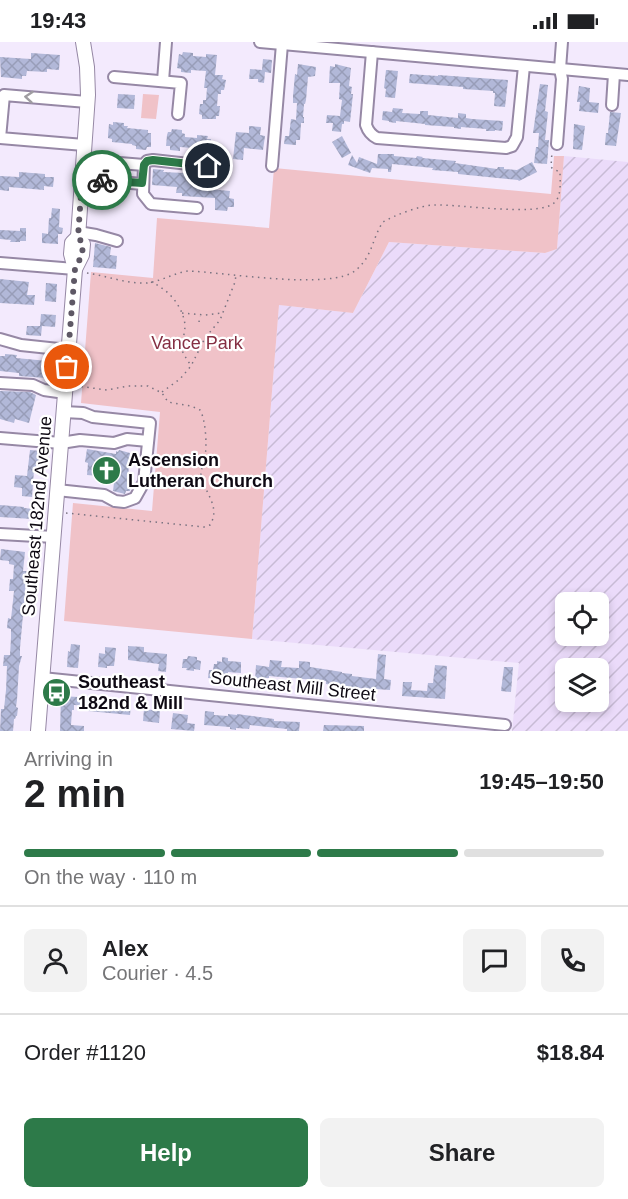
<!DOCTYPE html>
<html lang="en">
<head>
<meta charset="utf-8">
<style>
  :root { --surface:#fff; --page:#f2f2f2; --text:#202124; --muted:#757577; --line:#e0e0e0; --accent:#2d7a49 }
  body { margin:0; font-family:Helvetica,sans-serif; background:var(--page); color:var(--text); height:100vh; display:flex; flex-direction:column; font-size:22px; white-space:nowrap }
  * { box-sizing:border-box; margin:0 }
  p { font-size:20px; color:var(--muted) }
  .icon { flex:none; width:33px; height:33px; fill:none; stroke:currentColor; stroke-width:2; stroke-linecap:round; stroke-linejoin:round }
  .map { position:relative; height:689px; overflow:hidden }
  .sheet { display:flex; flex-direction:column; background:var(--surface); flex:1 }
  .sheet>* { flex:none }
  .controls { position:absolute; left:555px; top:550px; display:grid; gap:12px }
  .controls a { display:grid; place-items:center; width:54px; height:54px; border-radius:9px; background:var(--surface); box-shadow:0 3px 9px #0003; font-size:30px }
  .pin { position:absolute; display:grid; place-items:center; width:51px; height:51px; color:#fff; margin:-26px; border:3px solid #fff; border-radius:50%; box-shadow:0 2px 6px #0007 }
  .courier { position:absolute; display:grid; place-items:center; width:60px; height:60px; margin:-30px; border:4px solid #2d7a49; border-radius:50%; background:#fff; color:#222; box-shadow:0 2px 8px #0007 }
  .overview em { font-style:normal; font-weight:800 }
  .overview div { display:flex; flex-direction:column-reverse }
  .overview { display:flex; align-items:center; justify-content:space-between; height:102px; padding:0 24px }
  h1 { font-size:39px; font-weight:800; line-height:45px }
  .bar { display:grid; grid-template-columns:repeat(4,1fr); gap:9px 6px; align-content:center; height:72px; padding:0 24px }
  .bar i { height:8px; border-radius:4px; background:var(--line) }
  .bar .active { background:var(--accent) }
  .bar p { grid-column:span 4 }
  .line { display:flex; align-items:center; gap:15px; padding:0 24px; border-top:2px solid var(--line) }
  .line div { flex:1 }
  .round { display:grid; place-items:center; flex:none; width:63px; height:63px; border-radius:9px; background:var(--page) }
  .primary-button { display:flex; gap:12px; margin-top:auto; padding:12px 24px }
  .primary-button a { flex:1; height:69px; border-radius:9px; background:var(--accent); color:#fff; font-size:24px; font-weight:800; line-height:69px; text-align:center }
  .primary-button a+a { background:var(--page); color:var(--text) }
  .status { display:flex; justify-content:space-between; align-items:center; height:42px; padding:0 30px; background:var(--surface); direction:ltr }
  .status svg { height:16px; fill:currentColor }
  .map>svg:first-child { display:block }
  .industrial { fill:url(#industrial-furrows); fill-rule:evenodd }
  .green { fill:#f0c2c8 }
  .building { fill:url(#building-cross-hatch) }
  .lines { fill:none; stroke-linecap:round; stroke-linejoin:round }
  .minor-casing { stroke:#9688a5; stroke-width:14 }
  .major-casing { stroke:#9688a5; stroke-width:16 }
  .path { stroke:#7a7381; stroke-width:1.5; stroke-dasharray:1.5 4.5; stroke-linecap:butt }
  .minor { stroke:#fff; stroke-width:10 }
  .major { stroke:#fff; stroke-width:14 }
  .oneway { stroke:#9f9da1 }
  .done { stroke:#5e5865; stroke-width:6; stroke-dasharray:0 10.8 }
  .route { stroke:#2d7a49; stroke-width:8 }
  .labels { text-anchor:middle; stroke-width:4.5; stroke-linejoin:round; paint-order:stroke }
  .park-label { font-size:18px; fill:#852f43; stroke:#fff }
  .poi-label { font-size:18px; font-weight:bold; fill:#0e0913; stroke:#fff; text-anchor:start }
  .street-label { font-size:18px; fill:#0e0913; stroke:#fff }
</style>
</head>
<body>
<div class="status"><b>19:43</b><svg viewBox="0 0 49 12"><path d="M0 12V9h3v3zM5 12V6h3v6zM10 12V3h3v9zM15 12V0h3v12zM26 1h20v11H26zM47 4h2v5h-2z"/></svg></div>
<div class="map">
<svg width="628" height="689" viewBox="0 0 628 689">
  <defs>
    <pattern id="industrial-furrows" width="10" height="10" patternUnits="userSpaceOnUse" patternTransform="scale(1.5)"><rect width="10" height="10" fill="#ebdbfa"/><path d="M-1 1l2-2M0 10L10 0M9 11l2-2" fill="none" stroke="#c8bbd5"/></pattern>
    <pattern id="building-cross-hatch" width="8" height="8" patternUnits="userSpaceOnUse" patternTransform="scale(1.5)"><rect width="8" height="8" fill="#b2b8d8"/><path d="M0 0l8 8M0 8l8-8" fill="none" stroke="#989db8"/></pattern>
  </defs>
  <rect width="100%" height="100%" fill="#f3eafd"/>
  <path class="industrial" d="M564 114 628 120V689H512L519 621 252 597 279 263 353 271 389 200 545 211 557 207ZM566 561H598V594H566ZM566 627H598V660H566Z"/>
  <g class="green">
    <path d="M143 52 159 53 156 77 141 76Z"/>
    <path d="M554 114H564L557 207 545 211 389 200 353 271 279 263 252 597 64 579 73 461 152 469 160 370 81 361 91 230 153 236 157 176 269 186 274 126 551 152Z"/>
  </g>
  <g class="building">
    <path d="M183 10 193 11V14L206 15V12L217 13 215 33H223L222 37 226 38 224 48H221V52H218L217 64H220L219 74H216V77H202V73L199 72 200 62H203V58H206L207 46H204L206 29 191 28V31L181 30V27L177 26 179 12 182 13Z"/>
    <path d="M31 11 60 13 59 28 47 27V30L27 29 26 34H22V37L1 35 0 15 31 17Z"/>
    <path d="M263 17 272 18 271 31 265 30 264 41 258 40V37H249L250 27 262 28Z"/>
    <path d="M298 22 316 25 315 34 308 35 306 58 305 62H304L303 75H304V81H301L300 98H296V103L284 102 285 94H289L291 77 296 78 297 61H293V54L295 32 297 33Z"/>
    <path d="M335 22 351 26 349 44 352 45 351 52H353L350 80 344 79V82H342L341 90 332 89 333 81H326L327 73 340 74 342 58 339 57 340 41H329L330 24 335 25Z"/>
    <path d="M386 28 398 29 395 56 385 55 386 47 384 46Z"/>
    <path d="M410 32 438 34V33L508 38 505 65 494 64 495 51H493V49L463 47V45L409 41Z"/>
    <path d="M540 42 548 43 545 69 548 70 545 98H549L547 122 534 121 536 105H538L539 91H533Z"/>
    <path d="M579 44 590 46 589 60 599 61 598 71 579 69 580 60H577Z"/>
    <path d="M118 52 135 53 134 67 117 66Z"/>
    <path d="M393 66 403 67 402 71 420 72V69H428V73L458 76V71L466 72V76L472 77 503 79 502 89 495 88V89H486V87L461 85V87L454 86V85L425 83V82L396 79V81L389 80V79L382 78 383 69 392 70Z"/>
    <path d="M610 70 621 71 616 104 605 103 606 91H608Z"/>
    <path d="M113 80 124 81V84H128L127 86 148 88V91H151V105H147L146 108 136 107V104L132 103V102L112 100V97L108 96V93L109 82 113 83Z"/>
    <path d="M574 82 585 84 582 108 573 107Z"/>
    <path d="M249 84 261 85 260 93 265 94 263 108 244 106 243 118 233 117 236 90 249 91Z"/>
    <path d="M172 87 182 88V91L185 92V95L197 96V93L208 94 207 97H211L210 111H206V114L195 113 196 110 192 109V106L180 105V109L170 108V104H166L167 93 168 90H171Z"/>
    <path d="M342 94 351 111 342 116 332 100Z"/>
    <path d="M378 112H394V114L416 116 417 114 423 115 422 116 456 119 455 121 497 127 498 125H504V127L517 128 532 120 537 130 519 139 518 138 458 132V130L432 128 433 126 392 122 391 130H388V127L372 126 370 131 348 123 352 113 357 121 359 115 377 122Z"/>
    <path d="M153 127 164 128 163 130 184 131V129L209 132 208 147 230 149 229 156 234 157V165H228L227 169 215 168V156L182 154V151H176L177 145 152 143Z"/>
    <path d="M19 130 45 132V135H54L53 145 44 144V148L9 145V149L0 148V134L19 135Z"/>
    <path d="M52 166 60 167 59 185 63 186 62 192H58V202L42 201V191L48 192 49 176H51Z"/>
    <path d="M20 186H26V199H20V200H10L11 198 0 197V188L20 189Z"/>
    <path d="M95 201 111 205 110 213 117 214 116 227 93 225Z"/>
    <path d="M0 237 29 240 27 253H35L34 263 0 261Z"/>
    <path d="M46 241 57 242 56 260 45 259Z"/>
    <path d="M41 272 56 273 55 285 42 284 41 294 26 293 27 284H40Z"/>
    <path d="M5 312 17 313 16 316 48 319 46 336 19 334V331L0 329V314H5Z"/>
    <path d="M0 349 30 350 36 353 29 381 15 377 14 381 0 377Z"/>
    <path d="M87 407 116 412V409L118 410 119 408 130 411 128 435H134L133 443H131L130 449H126L125 452 113 449 115 432 99 430V434L87 433 88 421 85 420Z"/>
    <path d="M30 408 42 409V413H44L43 429 34 428 32 455 22 454V446L14 445 15 433 27 434Z"/>
    <path d="M0 463 24 465V466L33 467 32 477 0 475Z"/>
    <path d="M1 507 25 510 23 529H27L20 606V614H22L19 624 17 658 16 665 18 666 17 674H16L15 677H14L13 689H0L1 667H4L6 648 7 624H3L4 613H10L11 596V587L7 586 8 576 11 577 14 549H9L10 537H13L14 523 9 522V519L0 518Z"/>
    <path d="M71 602 80 603 78 626 67 625 68 609 70 610Z"/>
    <path d="M128 604 144 605V610L167 612 166 630 158 629 159 622 128 618Z"/>
    <path d="M105 605 116 606 114 624H107V626L98 625 99 611 105 612Z"/>
    <path d="M378 612 386 613 384 637 391 638 390 648 344 645 326 642V639L269 634V636H266V640L255 639 256 623 269 625 270 618 282 619 281 625 299 626V619L310 620V625L342 630V631L352 632V634L376 637Z"/>
    <path d="M188 614 197 615V618L201 619 200 628 194 627V629L186 628 187 626H182L183 617H187Z"/>
    <path d="M222 615 228 616V619L241 620V631L228 630V635H218V637L208 636 209 628H213L214 622H217V619L222 620Z"/>
    <path d="M435 623 447 624 445 657 402 654 403 640H412L411 648 427 649 428 641H433Z"/>
    <path d="M504 625H513L511 650 501 649Z"/>
    <path d="M61 654 78 655V656L109 659V661L131 663 130 673 88 669V664L74 663V668H72L71 683 84 684V689H60Z"/>
    <path d="M144 667 160 669 159 681 143 679Z"/>
    <path d="M205 669 214 670V673L228 674V672L237 673V672L274 677V679L300 680 299 689H287V687L250 683 249 687 236 686V688L230 687V685L204 683Z"/>
    <path d="M173 671 188 673 187 681 195 682 194 689 171 687Z"/>
    <path d="M324 683 364 684V689H323Z"/>
  </g>
  <g class="lines">
    <defs>
      <g id="minor">
        <path d="M260 0 628 33"/>
        <path d="M372 10 366 83C368 89 371 93 377 96L506 106 512 104 517 95 524 24"/>
        <path d="M114 35 181 41 178 72"/>
        <path d="M163 39 166 0"/>
        <path d="M612 63 614 32"/>
        <path d="M557 102 562 37 560 27 562 0"/>
        <path d="M84 103 0 96 4 53 87 60"/>
        <path d="M83 118 144 123 147 119 153 118 225 126"/>
        <path d="M144 123 143 152 151 162 197 166"/>
        <path d="M272 124 282 2"/>
        <path d="M82 137 143 142"/>
        <path d="M78 190 96 193 117 199"/>
        <path d="M0 221 75 227"/>
        <path d="M0 297 21 303 68 308"/>
        <path d="M0 341 33 343 44 348 65 351"/>
        <path d="M0 396 61 401 80 398 114 401 127 397 148 399"/>
        <path d="M57 448 104 453 115 459 124 460 135 456 144 440 150 381 93 375 83 371 64 370"/>
        <path d="M0 492 54 495"/>
        <path d="M42 636 505 683"/>
      </g>
      <g id="major">
        <path d="M75 227 82 213 83 202 78 195 88 53 87 25 83 0"/>
        <path d="M38 689 75 227 71 212 72 201 78 195"/>
      </g>
    </defs>
    <use href="#minor" class="minor-casing"/>
    <use href="#major" class="major-casing"/>
    <g class="path">
      <path d="M87 231C107 234 127 242 147 241 162 239 174 231 188 229 223 230 332 249 356 228 373 214 372 196 383 180 395 173 421 163 435 163 459 162 539 175 554 161 562 154 560 139 560 130L553 127 551 125 552 109"/>
      <path d="M151 240C168 247 183 264 185 283 185 291 182 299 182 307 183 313 188 318 191 324"/>
      <path d="M182 271 205 273 222 271"/>
      <path d="M199 280 200 274"/>
      <path d="M162 350 180 337 191 324 205 296 220 278 235 240 236 233"/>
      <path d="M66 471 204 485 210 483C221 465 205 451 201 434 200 427 205 422 205 415 207 404 206 378 200 368L191 364 168 360 162 351 148 344H128L107 348 77 344"/>
    </g>
    <use href="#minor" class="minor"/>
    <use href="#major" class="major"/>
  </g>
  <defs><path id="oneway-chevron" d="M-2-3.5L2.5 0L-2 3.5" fill="none" stroke-width="1.6" stroke-linecap="round" stroke-linejoin="round" transform="scale(1.5)"/></defs>
  <use class="oneway" href="#oneway-chevron" transform="translate(29 55) rotate(-175)"/>
  <g class="lines">
    <path class="done" d="M67 325 75 227 82 213 83 202 78 195 82 137 102 138"/>
    <path class="route" d="M102 138 142 141 144 123 147 119 153 118 208 124"/>
  </g>
  <defs>
    <symbol id="church-disc" viewBox="-11 -11 22 22"><circle r="9.5" fill="#2d7a49" stroke="#fff"/><path d="M-1.2-6h2.4v3.5h3.3v2.4h-3.3V6h-2.4V-.1h-3.3v-2.4h3.3Z" fill="#fff"/></symbol>
    <symbol id="bus-disc" viewBox="-11 -11 22 22"><circle r="9.5" fill="#2d7a49" stroke="#fff"/><path d="M-5-6H5V4H4V6H2V4H-2V6H-4V4H-5ZM-3.5-4V0h7V-4ZM-3.5 1.2v1.5H-2V1.2ZM2 1.2v1.5H3.5V1.2Z" fill="#fff"/></symbol>
  </defs>
  <g fill-rule="evenodd">
    <use href="#church-disc" x="90" y="412" width="33" height="33"/>
    <use href="#bus-disc" x="40" y="634" width="33" height="33"/>
  </g>
  <g class="labels">
    <g class="park-label">
      <text x="197" y="307">Vance Park</text>
    </g>
    <g class="poi-label">
      <text x="128" y="424">Ascension<tspan x="128" dy="21">Lutheran Church</tspan></text>
      <text x="78" y="646">Southeast<tspan x="78" dy="21">182nd &amp; Mill</tspan></text>
    </g>
    <g class="street-label">
      <text transform="translate(37 474) rotate(-85)" y="6">Southeast 182nd Avenue</text>
      <text transform="translate(293 644) rotate(6)" y="6">Southeast Mill Street</text>
    </g>
  </g>
</svg>
<div class="controls">
<a><svg class="icon" aria-label="locate" viewBox="0 0 24 24"><circle cx="12" cy="12" r="6"/><path d="M12 2v4M12 18v4M2 12h4M18 12h4"/></svg></a>
<a><svg class="icon" aria-label="layers" viewBox="0 0 24 24"><path d="M12 4l9 5-9 5-9-5zM3 14l9 5 9-5"/></svg></a>
</div>
<div class="pin" style="left:67px;top:325px;background:#ea580c"><svg class="icon" aria-label="bag" viewBox="0 0 24 24"><path d="M5 8h14l-1 12H6zM9 8a3 3 0 0 1 6 0"/></svg></div>
<div class="pin" style="left:208px;top:124px;background:#1f2937"><svg class="icon" aria-label="home" viewBox="0 0 24 24"><path d="M3 11l9-7 9 7M6 9v11h12V9"/></svg></div>
<div class="courier" style="left:102px;top:138px"><svg class="icon" aria-label="bike" viewBox="0 0 24 24"><circle cx="6" cy="16" r="4"/><circle cx="18" cy="16" r="4"/><path d="M6 16l4-8h5l3 8M10 8l3 8H6M13 5h3"/></svg></div>
</div>
<section class="sheet">
<div class="overview"><div><h1>2 min</h1><p>Arriving in</p></div><em>19:45–19:50</em></div>
<div class="bar"><i class="active"></i><i class="active"></i><i class="active"></i><i></i><p>On the way · 110 m</p></div>
<div class="line" style="height:108px"><a class="round"><svg class="icon" aria-label="person" viewBox="0 0 24 24"><circle cx="12" cy="8" r="4"/><path d="M4 21q1-7 8-7t8 7"/></svg></a><div><b>Alex</b><p>Courier · 4.5</p></div><a class="round"><svg class="icon" aria-label="chat" viewBox="0 0 24 24"><path d="M4 5h16v11H9l-5 4z"/></svg></a><a class="round"><svg class="icon" aria-label="phone" viewBox="0 0 24 24"><path d="M5 4h4l2 5-3 2q2 4 5 5l2-3 5 2v4C11 20 4 13 5 4z"/></svg></a></div>
<div class="line" style="height:78px"><div>Order #1120</div><b>$18.84</b></div>
<div class="primary-button"><a>Help</a><a>Share</a></div>
</section>
</body>
</html>
